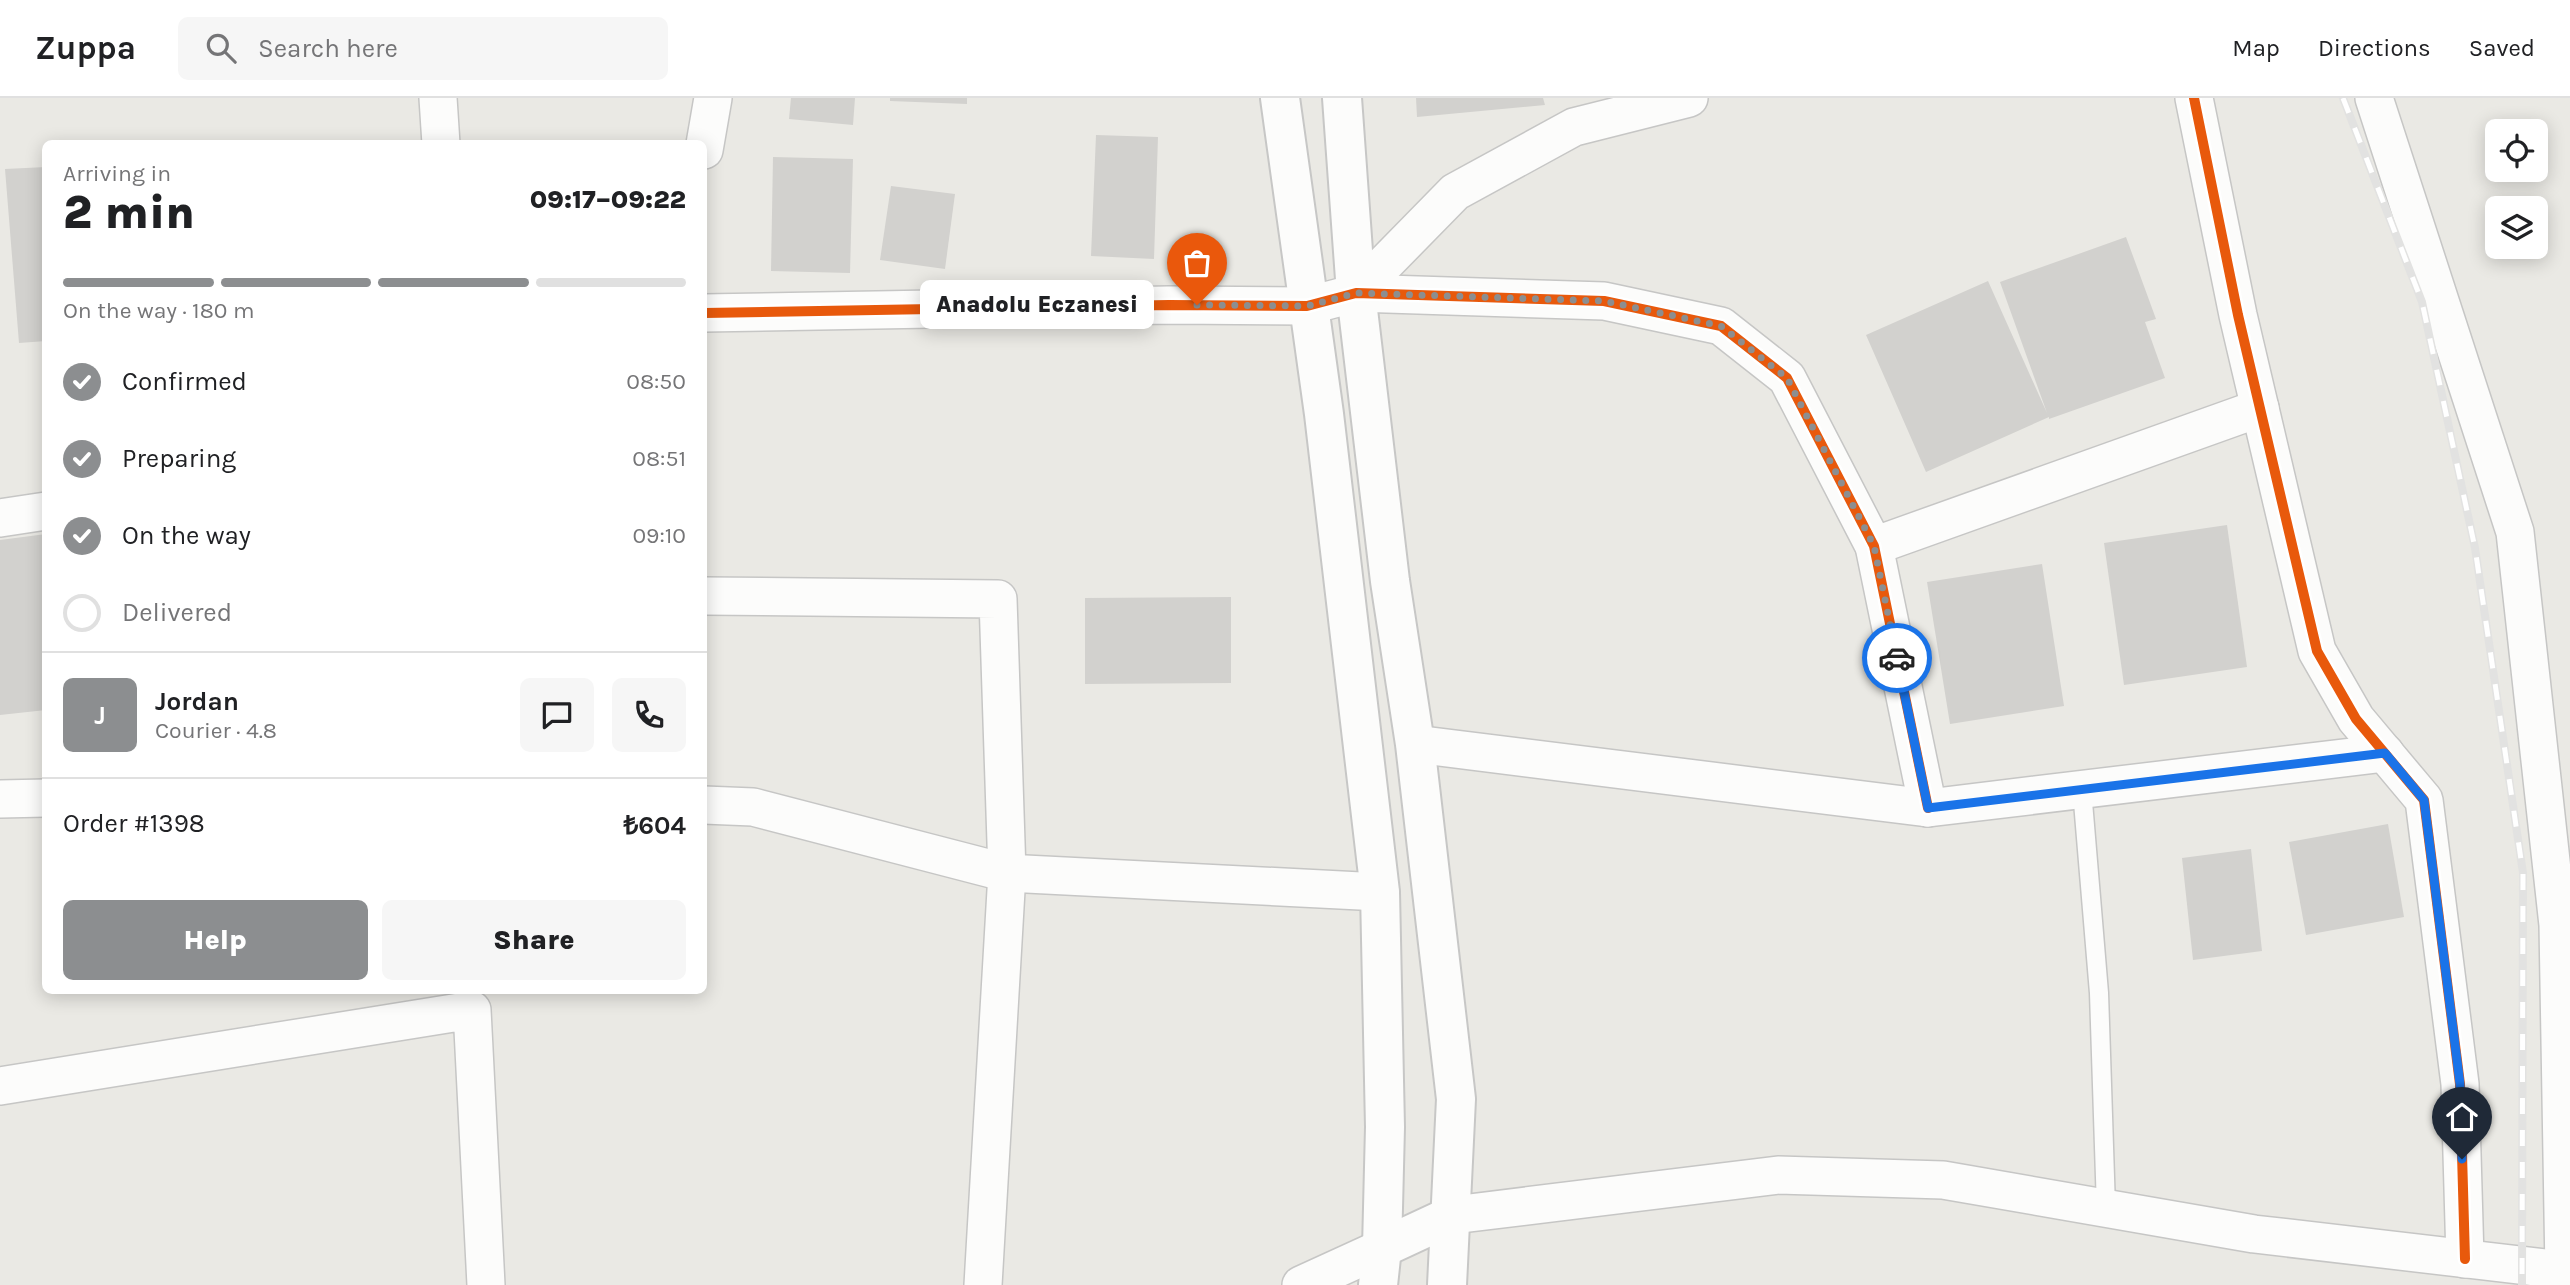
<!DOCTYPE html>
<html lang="en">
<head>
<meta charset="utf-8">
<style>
  :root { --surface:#fff; --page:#f6f6f6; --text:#202124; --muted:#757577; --line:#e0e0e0; --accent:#8c8e90 }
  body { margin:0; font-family:Karla,sans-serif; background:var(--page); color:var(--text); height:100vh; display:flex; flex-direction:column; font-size:26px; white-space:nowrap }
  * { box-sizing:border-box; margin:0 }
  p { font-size:23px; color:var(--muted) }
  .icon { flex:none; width:38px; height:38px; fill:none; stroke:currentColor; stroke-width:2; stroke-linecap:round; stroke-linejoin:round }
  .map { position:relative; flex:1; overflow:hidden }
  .sheet { position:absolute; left:42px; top:42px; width:665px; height:854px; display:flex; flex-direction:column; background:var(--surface); border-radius:10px; box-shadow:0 4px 18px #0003 }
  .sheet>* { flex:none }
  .buttons { position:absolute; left:2485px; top:21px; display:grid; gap:14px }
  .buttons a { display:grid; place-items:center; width:63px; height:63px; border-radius:10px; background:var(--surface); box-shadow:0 4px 18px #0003; font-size:35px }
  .pin { position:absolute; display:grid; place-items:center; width:60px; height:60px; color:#fff; margin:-72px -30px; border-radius:50% 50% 50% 0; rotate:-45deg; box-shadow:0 0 7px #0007 }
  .pin .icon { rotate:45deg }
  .courier { position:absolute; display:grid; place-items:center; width:70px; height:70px; margin:-35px; border:5px solid #1a73e8; border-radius:50%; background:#fff; color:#222; box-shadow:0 2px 9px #0007 }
  .bubble { position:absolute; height:49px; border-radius:10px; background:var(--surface); box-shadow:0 4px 18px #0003; font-size:23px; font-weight:800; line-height:49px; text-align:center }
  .summary em { font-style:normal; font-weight:800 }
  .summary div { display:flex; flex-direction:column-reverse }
  .summary { display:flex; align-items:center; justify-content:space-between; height:119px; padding:0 21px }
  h1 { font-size:46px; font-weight:800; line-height:52px }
  .bar { display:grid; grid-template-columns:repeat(4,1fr); gap:10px 7px; align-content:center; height:84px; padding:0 21px }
  .bar i { height:9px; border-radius:5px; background:var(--line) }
  .bar .active { background:var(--accent) }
  .bar p { grid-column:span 4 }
  .line { display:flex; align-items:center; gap:18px; padding:0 21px; border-top:2px solid var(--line) }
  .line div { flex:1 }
  .round { display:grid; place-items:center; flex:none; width:74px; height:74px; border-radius:10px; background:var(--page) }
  ol { padding:0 21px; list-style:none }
  li { display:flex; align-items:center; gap:21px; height:77px }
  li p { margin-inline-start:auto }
  li .icon { padding:7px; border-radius:50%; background:var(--accent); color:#fff; stroke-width:4 }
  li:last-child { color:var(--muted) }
  li i { width:38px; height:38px; border:4px solid var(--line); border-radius:50% }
  .cta { display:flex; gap:14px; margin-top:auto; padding:14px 21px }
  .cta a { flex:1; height:80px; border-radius:10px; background:var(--accent); color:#fff; font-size:28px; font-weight:800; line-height:80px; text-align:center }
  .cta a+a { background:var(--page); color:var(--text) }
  header { display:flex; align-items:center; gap:42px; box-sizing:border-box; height:98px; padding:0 35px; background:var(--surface); border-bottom:2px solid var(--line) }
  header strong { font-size:33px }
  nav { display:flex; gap:38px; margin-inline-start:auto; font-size:24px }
  .search { width:490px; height:63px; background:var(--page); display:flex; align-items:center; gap:18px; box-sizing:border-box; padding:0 24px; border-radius:10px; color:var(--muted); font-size:26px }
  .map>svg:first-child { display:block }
  .building { fill:#d2d1ce }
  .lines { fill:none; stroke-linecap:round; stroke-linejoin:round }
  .lane-casing { stroke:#c6c6c5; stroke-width:21 }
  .street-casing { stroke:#c6c6c5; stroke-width:40 }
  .secondary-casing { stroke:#c7c7c6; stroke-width:42 }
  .lane { stroke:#fcfcfb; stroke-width:18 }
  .street { stroke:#fcfcfb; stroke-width:37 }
  .secondary { stroke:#fcfcfb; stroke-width:38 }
  .rail-casing { stroke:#e2e2e1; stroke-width:8 }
  .rail { stroke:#fff; stroke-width:5; stroke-dasharray:16; stroke-linecap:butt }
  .cycleway-casing { stroke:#fff; stroke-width:15 }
  .cycleway { stroke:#e8590c; stroke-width:10 }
  .done { stroke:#8c8e90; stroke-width:7; stroke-dasharray:0 12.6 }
  .route { stroke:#1a73e8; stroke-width:9 }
</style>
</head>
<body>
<header>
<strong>Zuppa</strong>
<div class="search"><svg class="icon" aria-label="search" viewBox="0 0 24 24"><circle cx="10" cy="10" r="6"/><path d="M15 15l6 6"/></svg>Search here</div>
<nav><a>Map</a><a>Directions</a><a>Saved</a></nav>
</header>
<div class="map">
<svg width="2570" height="1187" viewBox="0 0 2570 1187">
  <rect width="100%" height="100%" fill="#eae9e4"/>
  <g class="building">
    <path d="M791 0H855L853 27 789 21Z"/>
    <path d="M890 0H967V6L890 3Z"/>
    <path d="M1416 0H1543L1545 7 1417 19Z"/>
    <path d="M1096 37 1158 39 1154 161 1091 158Z"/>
    <path d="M773 59 853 61 850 175 771 173Z"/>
    <path d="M46 69V243L19 245 5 71Z"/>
    <path d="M891 88 955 96 945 171 880 162Z"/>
    <path d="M2126 139 2156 221 2145 224 2165 280 2049 321V319L1926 374 1866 237 1988 183 2047 315 2000 184Z"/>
    <path d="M2227 427 2247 569 2124 587 2104 445Z"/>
    <path d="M46 436V612L0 617V442Z"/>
    <path d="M2042 466 2064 608 1950 626 1927 484Z"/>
    <path d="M1231 499V585L1085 586V500Z"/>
    <path d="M2388 726 2404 819 2306 837 2289 744Z"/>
    <path d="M2251 751 2262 853 2193 862 2182 760Z"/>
  </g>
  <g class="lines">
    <defs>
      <path id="lane" d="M2082 692 2099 895 2106 1110"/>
      <g id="street">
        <path d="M438 0 441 46"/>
        <path d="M2194 0 2238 217 2317 553 2356 621 2424 702 2460 986 2465 1161"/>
        <path d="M2374 0 2515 434 2558 827 2564 1173"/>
        <path d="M704 52 713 0"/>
        <path d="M1356 195 1455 94 1574 29 1689 0"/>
        <path d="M704 215 1169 207 1307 208 1356 195 1604 203 1721 228 1787 280 1874 448 1928 710"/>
        <path d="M0 420 46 413"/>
        <path d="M1874 448 2260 310"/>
        <path d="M704 498 998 501 1007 775 983 1187"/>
        <path d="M1415 646 1928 710 2385 655"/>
        <path d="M0 701 46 700"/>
        <path d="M704 707 753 709 1007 775 1380 794"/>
        <path d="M0 988 472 912 486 1187"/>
        <path d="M1453 1117 1778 1077 1943 1082 2254 1136 2570 1173"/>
        <path d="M1301 1187 1382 1150"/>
      </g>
      <g id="secondary">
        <path d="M1280 0 1324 316 1380 794 1385 1029 1382 1150 1378 1187"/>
        <path d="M1342 0 1356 195 1390 483 1415 646 1456 1001 1447 1187"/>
        <path d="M1382 1150 1453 1117"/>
      </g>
    </defs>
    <use href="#lane" class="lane-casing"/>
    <use href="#street" class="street-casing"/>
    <use href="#secondary" class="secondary-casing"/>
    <use href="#lane" class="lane"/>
    <use href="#street" class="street"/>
    <use href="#secondary" class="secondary"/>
    <defs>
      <path id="rail" d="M2343 0 2422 204 2475 450 2523 775 2522 1187"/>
    </defs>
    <use href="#rail" class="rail-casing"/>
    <use href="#rail" class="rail"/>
    <defs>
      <g id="cycleway">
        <path d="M2194 0 2238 217 2317 553 2356 621 2424 702 2460 986 2465 1161"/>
        <path d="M704 215 1169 207 1307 208 1356 195 1604 203 1721 228 1787 280 1874 448 1928 710"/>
      </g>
    </defs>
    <use href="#cycleway" class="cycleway-casing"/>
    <use href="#cycleway" class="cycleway"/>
  </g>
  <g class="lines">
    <path class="done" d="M1197 207 1307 208 1356 195 1604 203 1721 228 1787 280 1874 448 1897 560"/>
    <path class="route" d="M1897 560 1928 710 2385 655 2424 702 2460 986 2462 1061"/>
  </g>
</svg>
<div class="buttons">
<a><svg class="icon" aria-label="locate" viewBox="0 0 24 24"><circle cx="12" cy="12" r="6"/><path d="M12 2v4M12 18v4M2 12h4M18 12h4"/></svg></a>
<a><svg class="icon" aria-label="layers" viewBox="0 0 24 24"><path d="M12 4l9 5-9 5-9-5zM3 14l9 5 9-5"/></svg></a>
</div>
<div class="pin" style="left:1197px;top:207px;background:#ea580c"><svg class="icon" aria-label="bag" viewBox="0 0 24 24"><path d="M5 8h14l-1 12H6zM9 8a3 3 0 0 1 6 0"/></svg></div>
<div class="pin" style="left:2462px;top:1061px;background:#1f2937"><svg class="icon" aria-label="home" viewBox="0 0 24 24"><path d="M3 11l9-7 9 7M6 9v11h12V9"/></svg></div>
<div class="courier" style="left:1897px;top:560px"><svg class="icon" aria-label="car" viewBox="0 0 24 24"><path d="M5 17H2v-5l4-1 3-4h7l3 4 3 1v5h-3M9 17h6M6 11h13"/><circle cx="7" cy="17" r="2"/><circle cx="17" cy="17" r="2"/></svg></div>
<div class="bubble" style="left:920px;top:182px;width:234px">Anadolu Eczanesi</div>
<section class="sheet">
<div class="summary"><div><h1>2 min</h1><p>Arriving in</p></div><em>09:17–09:22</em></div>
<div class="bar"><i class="active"></i><i class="active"></i><i class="active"></i><i></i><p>On the way · 180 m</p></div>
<ol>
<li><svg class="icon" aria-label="check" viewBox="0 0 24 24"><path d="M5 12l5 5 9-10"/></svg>Confirmed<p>08:50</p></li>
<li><svg class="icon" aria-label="check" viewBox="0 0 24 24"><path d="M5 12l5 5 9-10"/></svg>Preparing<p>08:51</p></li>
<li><svg class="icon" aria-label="check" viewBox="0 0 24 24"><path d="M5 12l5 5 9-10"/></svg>On the way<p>09:10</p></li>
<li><i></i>Delivered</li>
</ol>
<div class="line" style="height:126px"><b class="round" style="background:var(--accent);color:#fff">J</b><div><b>Jordan</b><p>Courier · 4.8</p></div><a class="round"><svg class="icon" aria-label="chat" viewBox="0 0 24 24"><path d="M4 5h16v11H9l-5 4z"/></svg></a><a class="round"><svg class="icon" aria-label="phone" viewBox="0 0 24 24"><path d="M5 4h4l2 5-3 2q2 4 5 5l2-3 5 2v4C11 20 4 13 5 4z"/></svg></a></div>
<div class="line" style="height:91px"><div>Order #1398</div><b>₺604</b></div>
<div class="cta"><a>Help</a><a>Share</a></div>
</section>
</div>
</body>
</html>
